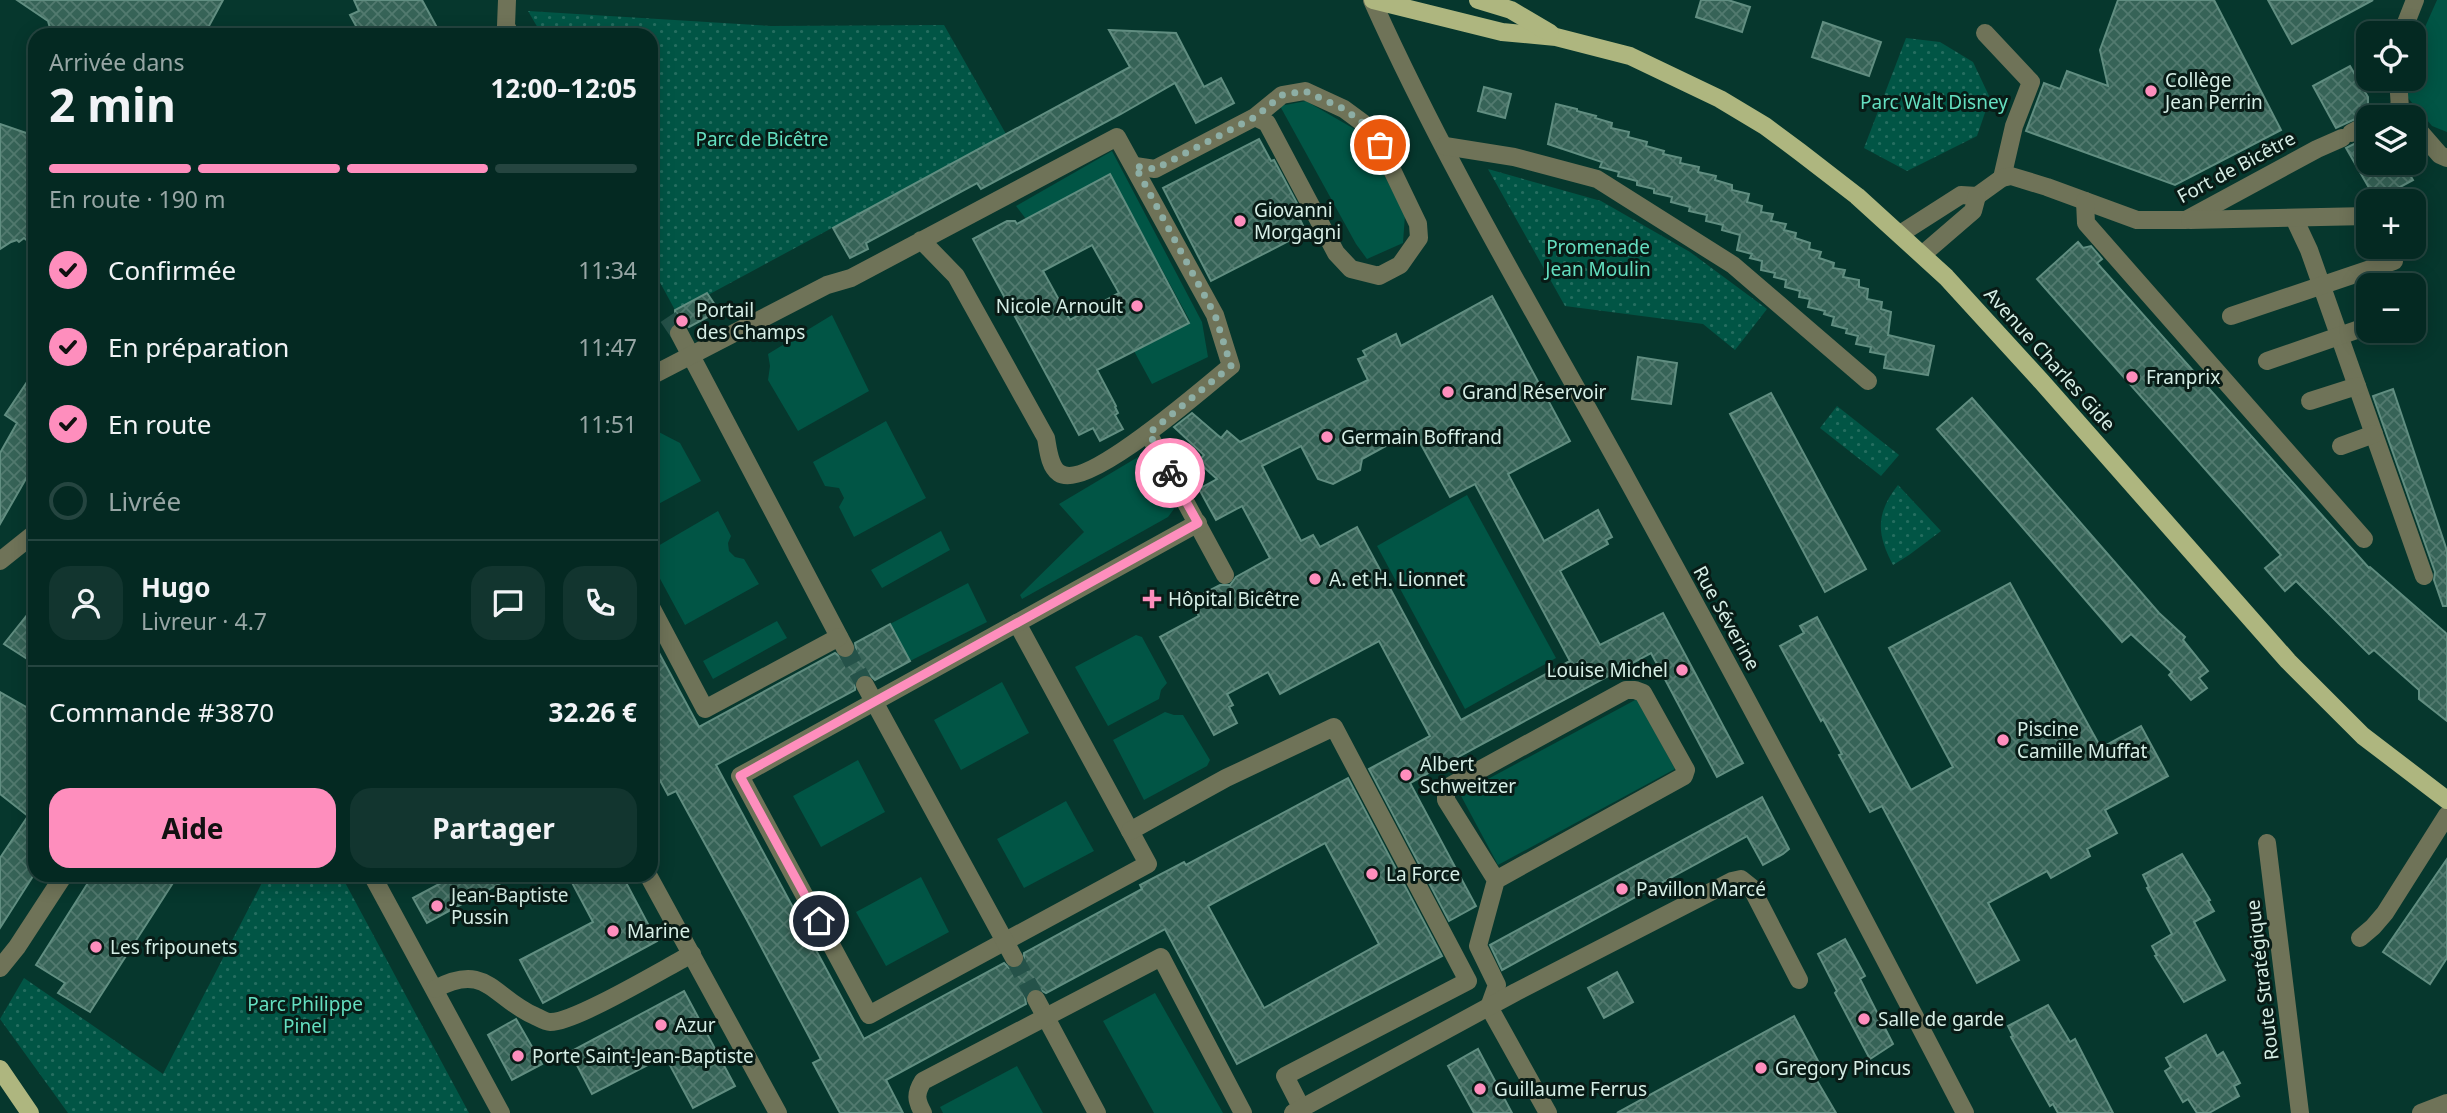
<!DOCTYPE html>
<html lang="fr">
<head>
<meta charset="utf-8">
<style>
  :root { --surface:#042922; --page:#12352f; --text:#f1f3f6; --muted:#97a6a5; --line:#254540; --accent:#fe8ebd }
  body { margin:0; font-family:"Noto Sans",sans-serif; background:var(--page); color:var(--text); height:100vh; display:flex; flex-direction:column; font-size:26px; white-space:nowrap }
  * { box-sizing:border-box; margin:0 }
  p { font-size:23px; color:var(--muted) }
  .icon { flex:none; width:38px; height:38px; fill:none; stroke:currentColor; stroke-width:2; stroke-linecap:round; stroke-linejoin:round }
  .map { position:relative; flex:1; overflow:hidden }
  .panel { position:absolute; left:28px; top:28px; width:630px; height:854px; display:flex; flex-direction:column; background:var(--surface); border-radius:21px; box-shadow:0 4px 18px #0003,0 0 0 2px var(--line) }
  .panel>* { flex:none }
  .buttons { position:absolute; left:2356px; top:21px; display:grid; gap:14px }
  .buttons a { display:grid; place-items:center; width:70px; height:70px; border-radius:14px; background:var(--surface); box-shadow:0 4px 18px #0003,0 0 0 2px var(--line); font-size:35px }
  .pin { position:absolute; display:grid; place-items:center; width:60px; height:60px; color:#fff; margin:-30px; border:4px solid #fff; border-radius:50%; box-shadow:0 2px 7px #0007 }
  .courier { position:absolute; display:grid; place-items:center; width:70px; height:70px; margin:-35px; border:5px solid #fe8ebd; border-radius:50%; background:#fff; color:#222; box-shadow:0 2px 9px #0007 }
  .head em { font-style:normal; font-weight:700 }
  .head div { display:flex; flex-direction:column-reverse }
  .head { display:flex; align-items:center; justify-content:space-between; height:119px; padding:0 21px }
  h1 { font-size:46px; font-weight:700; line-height:52px }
  .bar { display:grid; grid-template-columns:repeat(4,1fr); gap:10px 7px; align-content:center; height:84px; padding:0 21px }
  .bar i { height:9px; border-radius:5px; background:var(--line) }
  .bar .on { background:var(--accent) }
  .bar p { grid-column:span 4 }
  .line { display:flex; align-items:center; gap:18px; padding:0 21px; border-top:2px solid var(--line) }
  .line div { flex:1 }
  .round { display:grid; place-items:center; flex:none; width:74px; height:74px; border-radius:21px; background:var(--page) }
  ol { padding:0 21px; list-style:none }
  li { display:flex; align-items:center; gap:21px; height:77px }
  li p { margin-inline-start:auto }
  li .icon { padding:7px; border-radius:50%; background:var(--accent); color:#111; stroke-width:4 }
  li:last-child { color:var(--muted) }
  li i { width:38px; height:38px; border:4px solid var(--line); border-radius:50% }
  .action { display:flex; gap:14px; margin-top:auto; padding:14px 21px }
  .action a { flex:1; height:80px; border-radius:21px; background:var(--accent); color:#111; font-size:28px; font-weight:700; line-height:80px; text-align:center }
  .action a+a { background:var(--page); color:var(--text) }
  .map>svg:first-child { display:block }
  .green { fill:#015545 }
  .park { fill:url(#park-dots) }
  .building { fill:url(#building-cross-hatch); stroke:#618e81; stroke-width:2; fill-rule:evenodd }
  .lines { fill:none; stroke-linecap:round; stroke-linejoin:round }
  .minor-tunnel { stroke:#255249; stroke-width:18; stroke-dasharray:18 9; stroke-linecap:butt }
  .minor { stroke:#6f7358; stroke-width:18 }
  .major { stroke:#aeb67f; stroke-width:18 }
  .done { stroke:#8daea5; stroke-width:7; stroke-dasharray:0 12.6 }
  .route { stroke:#fe8ebd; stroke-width:9 }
  .poi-dot { fill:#fe8ebd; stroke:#081b16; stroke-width:2.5 }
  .labels { text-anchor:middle; stroke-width:6; stroke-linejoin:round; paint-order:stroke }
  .poi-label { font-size:19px; fill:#d6eee6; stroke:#081b16; text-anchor:start }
  .park-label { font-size:19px; fill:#64dfc0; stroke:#081b16 }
  .street-label { font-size:19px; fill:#d6eee6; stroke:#081b16 }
</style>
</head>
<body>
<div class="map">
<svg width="2447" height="1113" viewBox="0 0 2447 1113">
  <defs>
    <pattern id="park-dots" width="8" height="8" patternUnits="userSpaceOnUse" patternTransform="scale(1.75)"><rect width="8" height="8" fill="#015545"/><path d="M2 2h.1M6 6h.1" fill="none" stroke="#256e60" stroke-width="1.8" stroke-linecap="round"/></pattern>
    <pattern id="building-cross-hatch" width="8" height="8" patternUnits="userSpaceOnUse" patternTransform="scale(1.75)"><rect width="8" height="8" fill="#366357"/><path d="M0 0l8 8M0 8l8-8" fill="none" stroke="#527a6f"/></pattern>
  </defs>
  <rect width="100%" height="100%" fill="#06372d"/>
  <g class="green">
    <path d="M2437 0H2447V132L2432 126 2408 98V79H2413V54Z"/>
    <path d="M1306 101 1363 134 1405 215 1403 243 1367 259 1356 244 1280 106Z"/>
    <path d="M1112 151 1202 322 1208 357 1152 384 1134 351 1190 321 1111 176 1026 219 1016 206Z"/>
    <path d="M832 315 869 391 798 431 768 380 770 366 768 354Z"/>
    <path d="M886 421 926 498 854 537 839 507 844 498 839 488 825 486 813 462Z"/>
    <path d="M651 428 680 443 701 481 651 508Z"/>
    <path d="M1143 456 1148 460 1174 509 1168 517 1022 599 1020 595 1084 532 1059 504 1138 457Z"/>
    <path d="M1467 495 1556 658 1465 709 1377 546Z"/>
    <path d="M718 511 731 536 728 543 729 551 735 557 744 559 759 584 685 625 651 562V550Z"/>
    <path d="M941 531 950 550 882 588 871 570Z"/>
    <path d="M968 583 987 622 910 661 890 624Z"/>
    <path d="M777 621 787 638 713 679 703 661Z"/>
    <path d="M1136 635 1142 637 1167 683 1161 690 1159 699 1108 726 1075 667Z"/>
    <path d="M1002 682 1029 733 961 770 934 720Z"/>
    <path d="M1637 699 1675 769 1498 865 1460 794Z"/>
    <path d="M1165 712 1174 715H1183L1210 760 1207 766 1144 800 1113 740Z"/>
    <path d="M858 760 885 812 821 847 793 796Z"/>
    <path d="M1066 801 1094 851 1024 888 997 839Z"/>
    <path d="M921 877 949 932 886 966 856 912Z"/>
    <path d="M1155 993 1223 1113H1154L1103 1021Z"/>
    <path d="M1017 1066 1043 1113H943L940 1107Z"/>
  </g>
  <g class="park">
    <path d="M528 11 771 26 944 25 1006 134 708 295 707 293 675 310 651 266V35H542Z"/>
    <path d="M1906 38 1940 42 1973 62 1990 98 1977 136 1907 171 1864 148Z"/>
    <path d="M1488 169 1601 201 1690 252 1767 309 1735 350 1703 324 1565 306Z"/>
    <path d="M1837 406 1899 455 1881 476 1820 428Z"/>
    <path d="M1898 485 1941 531 1909 555 1893 565C1876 533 1876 513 1898 485Z"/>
    <path d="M266 875H341L469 1113H68L0 1019 24 978 163 1074Z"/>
  </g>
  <g class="building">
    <path d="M17 0H223L204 35H82L70 27 52 35 48 21Z"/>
    <path d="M354 0H422L441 35H361L350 15 359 11Z"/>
    <path d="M1701 0H1728L1750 7 1742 32 1696 17Z"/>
    <path d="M2118 0H2214L2281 130 2175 185 2026 131 2044 83 2060 89 2067 71 2108 86 2100 50Z"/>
    <path d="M2268 0H2373L2292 44Z"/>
    <path d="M1823 22 1881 42 1869 76 1812 57Z"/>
    <path d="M1109 30 1176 33 1204 87 1221 78 1234 103 1196 123 1175 83 1121 114 981 189 977 183 866 243 868 249 850 258 833 228 1130 67Z"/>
    <path d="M2350 66 2368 97V113L2336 128 2313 86Z"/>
    <path d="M1484 87 1511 94 1505 118 1478 111Z"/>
    <path d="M1556 104 1577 109V111L1596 116 1595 118 1612 123 1611 128 1629 132 1628 137 1647 142 1646 146 1664 151 1663 154 1681 158 1680 163 1699 167 1698 172 1716 176 1715 180 1732 185V190L1749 194 1747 202 1762 206 1761 212 1773 214 1771 221 1786 224 1784 230 1796 233 1795 238 1810 243 1809 249 1821 252 1819 258 1834 263 1833 268 1845 270 1843 277 1859 280V287L1868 289 1867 299 1882 302 1881 309 1891 312 1888 335 1934 346 1928 375 1884 368 1886 355 1870 352 1871 347 1856 344 1858 336 1846 333 1847 329 1832 325 1834 317 1824 314 1825 311 1808 307 1810 299 1799 297 1800 291 1785 287 1786 280 1774 277 1775 273 1761 270 1762 261 1750 258 1752 254 1737 250 1740 235 1722 230 1723 225 1706 221 1707 215 1689 211 1690 207 1671 202 1672 197 1654 193V189L1637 185V181L1618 176 1619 172 1600 167 1602 162 1548 144Z"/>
    <path d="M0 124 35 136V247L24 238 19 242 17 240 11 242 0 249Z"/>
    <path d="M2368 137V163H2403L2413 180 2376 200 2346 148Z"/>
    <path d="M1259 139 1271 161 1274 160 1299 207 1295 209 1306 232 1211 281 1163 188Z"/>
    <path d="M1110 174 1189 323 1097 370 1116 406 1115 407 1118 413 1115 415 1123 429 1100 441 1093 428 1079 435 973 239 1007 221H1015L1017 224ZM1092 245 1119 293 1070 320 1043 271Z"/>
    <path d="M2078 242 2083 248 2091 246 2102 259 2097 263 2369 568 2370 567 2447 634V721L2419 699V690L2374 650 2369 654 2296 581 2285 591 2265 568 2281 555 2037 279Z"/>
    <path d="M707 293 719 311 689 327 684 323H675V310Z"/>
    <path d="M1492 296 1570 441 1508 474 1544 541 1598 510 1612 537 1606 540 1608 544 1560 571 1600 645 1663 613 1743 763 1717 777 1651 653 1521 723 1410 783 1476 906 1449 921 1369 769 1430 736 1379 641 1280 694 1268 672 1227 694 1233 705 1229 707 1237 723 1214 735 1160 637 1199 616 1191 600 1220 585H1230L1236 577 1270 558 1242 506 1216 520 1199 489 1217 479 1198 462 1204 455 1174 427 1192 413 1221 438 1227 431 1240 442 1368 380 1358 359 1366 356 1363 351 1396 334 1401 346ZM1404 436 1408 445 1418 439 1450 497 1475 484 1570 661 1461 720 1357 527 1320 547 1313 535 1301 541 1262 466 1301 446 1318 479 1333 484 1360 470 1362 459Z"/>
    <path d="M1638 357 1677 363 1671 404 1632 399Z"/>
    <path d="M35 370V463L0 524V453L17 423 5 415Z"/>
    <path d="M2393 389 2447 551V606H2443L2434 580 2435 572 2373 396Z"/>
    <path d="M1771 393 1866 569 1825 592 1730 414Z"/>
    <path d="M1972 398 2159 613 2185 637 2183 640 2208 671 2199 678 2207 688 2191 700 2169 675 2172 672 2131 634 2122 642 1937 429Z"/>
    <path d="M2010 583 2101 748 2141 726 2168 776 2105 810 2117 833 2087 849 2090 856 2051 878 2047 871 1988 903 2019 960 1977 983 1882 806 1870 812 1839 755 1842 754 1823 719 1821 721 1780 646 1804 633 1800 626 1817 617 1911 790 1953 767 1889 648Z"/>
    <path d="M35 605V664L4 644Z"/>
    <path d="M890 624 910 661 875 680 870 675H860L855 680V690L716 765 864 1039 1004 963 1009 968H1019L1024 963V953L1142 889 1140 885 1184 862 1186 865 1348 778 1442 956 1237 1064 1165 929 1046 993 1037 988 1030 989 1025 998 1026 1004 886 1080 903 1113H840L813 1063 821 1059 748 922 676 791 668 795 651 764V638L699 727 835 653 844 659 851 658 856 649 855 643ZM1325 843 1379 944 1264 1008 1208 906Z"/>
    <path d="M0 692 35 712V873L0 928V858L28 816 0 794Z"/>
    <path d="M1762 797 1789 849 1783 854 1763 865 1747 836 1502 970 1490 945Z"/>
    <path d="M2182 854 2210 900 2208 901 2214 911 2194 922 2225 980 2184 1002 2155 956 2157 955 2152 946 2172 934 2147 888 2149 887 2143 875Z"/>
    <path d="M2447 859V958L2430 984 2383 952Z"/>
    <path d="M93 875H178L90 1012 58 993 65 983 36 965Z"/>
    <path d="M456 875H516L427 923 413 898Z"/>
    <path d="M568 875H622L657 941 543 1003 520 960 593 922Z"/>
    <path d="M1845 939 1865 976 1860 979 1893 1044 1870 1059 1835 993 1837 991 1818 954Z"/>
    <path d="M1617 972 1633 1002 1604 1018 1588 988Z"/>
    <path d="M684 991 735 1086 693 1108 665 1056 592 1094 570 1052Z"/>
    <path d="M2048 1005 2070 1042 2075 1039 2113 1113H2058L2053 1104 2050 1106 2011 1037 2013 1036 2008 1026Z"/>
    <path d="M1794 1016 1825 1074 1816 1079 1836 1113H1617Z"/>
    <path d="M516 1019 542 1064 512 1080 488 1035Z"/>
    <path d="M2206 1035 2217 1056 2223 1052 2240 1083 2234 1086 2239 1096 2209 1113H2197L2188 1099 2183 1102 2165 1071 2171 1067 2166 1058Z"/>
    <path d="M1478 1049 1512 1113H1474L1448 1066Z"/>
  </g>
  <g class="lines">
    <g class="minor-tunnel">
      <path d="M668 317 679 333"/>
      <path d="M845 648 865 685"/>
      <path d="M1014 958 1036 999"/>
    </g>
    <g class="minor">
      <path d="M507 0 506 26 511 35"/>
      <path d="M1372 0C1446 165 1541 323 1628 481 1743 690 1855 901 1965 1113"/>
      <path d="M1985 33 2031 82 2014 126 2002 178"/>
      <path d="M2402 33 2415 0"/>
      <path d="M2398 79 2400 108 2407 117"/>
      <path d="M2382 117 2400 108"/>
      <path d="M2413 124 2440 155 2447 158"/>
      <path d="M2351 133 2368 124"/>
      <path d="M1445 146 1514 157 1597 179 1733 265 1868 381"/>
      <path d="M1135 166 1155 169 1255 117 1267 123 1336 253 1351 269 1379 276 1400 265 1419 238 1418 224 1380 145 1363 123 1344 109 1305 91 1282 95 1255 117"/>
      <path d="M1977 196 2002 178 2011 176 2047 187 2137 220H2186L2317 149 2342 138"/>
      <path d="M2085 201 2086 223 2364 539"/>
      <path d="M2294 218 2309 250 2424 576"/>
      <path d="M2190 220 2368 216"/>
      <path d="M1900 234 1961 195 1977 196"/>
      <path d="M1923 254 1973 211 1977 196"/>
      <path d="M2231 316 2394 261"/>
      <path d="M679 333 845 648"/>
      <path d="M2267 361 2368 326"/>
      <path d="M651 376 827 285 851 278 1117 137 1215 315 1231 366C1206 386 1087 492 1059 473 1049 466 1048 448 1046 438L956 276 921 240"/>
      <path d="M2310 401 2357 386"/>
      <path d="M1148 433 1225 575"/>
      <path d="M2341 446 2374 434"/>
      <path d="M0 561 35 533"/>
      <path d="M651 607 705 709 839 637"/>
      <path d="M1017 623 1148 864 869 1015 740 776Z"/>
      <path d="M1017 623 1198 523"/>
      <path d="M865 685 1014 958"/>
      <path d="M1130 831 1226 778 1334 727 1468 981 1285 1076 1302 1109"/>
      <path d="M2267 843 2300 1113"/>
      <path d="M372 875 501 1113"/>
      <path d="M648 875 778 1113"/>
      <path d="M1496 880 1446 800V793L1452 785 1626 690H1635L1643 693 1686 770 1684 776 1496 880 1478 946 1497 985 1489 1007 1548 1113"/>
      <path d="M2360 938 2373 927 2385 913 2447 815"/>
      <path d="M0 968 17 947 64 875"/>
      <path d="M435 989C487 961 493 998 535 1016 539 1018 546 1022 550 1022 574 1023 665 968 692 954"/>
      <path d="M1036 999 1097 1113"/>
      <path d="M923 1113C916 1100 915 1094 923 1081L1161 957 1243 1113"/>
      <path d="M1293 1113 1516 992 1732 881 1741 879 1751 887 1799 980"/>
      <path d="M2421 1113 2447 1103"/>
    </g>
    <g class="major">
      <path d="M1373 0 1502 32 1556 37 1630 56 1720 99 1765 126 1800 152 1857 196 1946 277 2042 382 2288 661 2363 736 2447 800"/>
      <path d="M1478 0 1511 10 1550 33"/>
      <path d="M0 1069 30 1113"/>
    </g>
  </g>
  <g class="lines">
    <path class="done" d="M1170 473 1149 433 1231 366 1215 315 1135 166 1155 169 1255 117 1282 95 1305 91 1344 109 1363 123 1380 145"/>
    <path class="route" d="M819 921 740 776 1198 523 1170 473"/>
  </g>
  <g class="poi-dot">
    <circle cx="2151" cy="91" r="7"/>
    <circle cx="1240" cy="221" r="7"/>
    <circle cx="1137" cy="306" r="7"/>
    <circle cx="682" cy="321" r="7"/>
    <circle cx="2132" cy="377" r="7"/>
    <circle cx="1448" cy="392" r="7"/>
    <circle cx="1327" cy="437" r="7"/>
    <circle cx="1315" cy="579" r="7"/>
    <path d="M1148.5 588.5h7v7h7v7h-7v7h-7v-7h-7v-7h7z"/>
    <circle cx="1682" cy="670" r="7"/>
    <circle cx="2003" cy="740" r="7"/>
    <circle cx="1406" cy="775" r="7"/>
    <circle cx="1372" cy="874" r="7"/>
    <circle cx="1622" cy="889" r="7"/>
    <circle cx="437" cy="906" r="7"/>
    <circle cx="613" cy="931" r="7"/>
    <circle cx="96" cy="947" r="7"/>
    <circle cx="1864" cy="1019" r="7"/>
    <circle cx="661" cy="1025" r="7"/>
    <circle cx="518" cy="1056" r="7"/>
    <circle cx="1761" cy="1068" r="7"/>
    <circle cx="1480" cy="1089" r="7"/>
  </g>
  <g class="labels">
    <g class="poi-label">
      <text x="2165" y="87">Collège<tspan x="2165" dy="22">Jean Perrin</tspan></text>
      <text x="1254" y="217">Giovanni<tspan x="1254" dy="22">Morgagni</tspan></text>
      <text x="1123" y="313" text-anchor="end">Nicole Arnoult</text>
      <text x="696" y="317">Portail<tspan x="696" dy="22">des Champs</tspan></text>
      <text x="2146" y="384">Franprix</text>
      <text x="1462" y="399">Grand Réservoir</text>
      <text x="1341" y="444">Germain Boffrand</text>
      <text x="1329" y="586">A. et H. Lionnet</text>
      <text x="1168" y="606">Hôpital Bicêtre</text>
      <text x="1668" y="677" text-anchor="end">Louise Michel</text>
      <text x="2017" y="736">Piscine<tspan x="2017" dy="22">Camille Muffat</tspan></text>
      <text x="1420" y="771">Albert<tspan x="1420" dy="22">Schweitzer</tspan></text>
      <text x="1386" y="881">La Force</text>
      <text x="1636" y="896">Pavillon Marcé</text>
      <text x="451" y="902">Jean-Baptiste<tspan x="451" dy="22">Pussin</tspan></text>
      <text x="627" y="938">Marine</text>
      <text x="110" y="954">Les fripounets</text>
      <text x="1878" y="1026">Salle de garde</text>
      <text x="675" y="1032">Azur</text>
      <text x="532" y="1063">Porte Saint-Jean-Baptiste</text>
      <text x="1775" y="1075">Gregory Pincus</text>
      <text x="1494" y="1096">Guillaume Ferrus</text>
    </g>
    <g class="park-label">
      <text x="1934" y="109">Parc Walt Disney</text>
      <text x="762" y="146">Parc de Bicêtre</text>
      <text x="1598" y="254">Promenade<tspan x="1598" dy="22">Jean Moulin</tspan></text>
      <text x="305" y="1011">Parc Philippe<tspan x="305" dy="22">Pinel</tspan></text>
    </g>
    <g class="street-label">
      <text transform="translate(2236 167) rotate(-28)" y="7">Fort de Bicêtre</text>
      <text transform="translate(2050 359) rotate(48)" y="7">Avenue Charles Gide</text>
      <text transform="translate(1727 618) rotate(61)" y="7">Rue Séverine</text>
      <text transform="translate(2262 980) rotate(-97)" y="7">Route Stratégique</text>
    </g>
  </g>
</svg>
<div class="buttons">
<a><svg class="icon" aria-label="locate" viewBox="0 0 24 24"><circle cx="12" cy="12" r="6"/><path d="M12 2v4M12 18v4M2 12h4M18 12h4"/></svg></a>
<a><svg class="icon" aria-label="layers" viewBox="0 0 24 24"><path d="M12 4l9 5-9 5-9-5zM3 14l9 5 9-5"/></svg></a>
<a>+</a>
<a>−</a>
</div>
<div class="pin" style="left:1380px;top:145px;background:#ea580c"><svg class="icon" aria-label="bag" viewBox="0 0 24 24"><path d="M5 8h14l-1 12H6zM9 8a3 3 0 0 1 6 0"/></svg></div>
<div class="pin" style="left:819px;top:921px;background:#1f2937"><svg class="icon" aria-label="home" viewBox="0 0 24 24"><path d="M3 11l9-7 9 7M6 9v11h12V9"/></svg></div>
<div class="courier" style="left:1170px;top:473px"><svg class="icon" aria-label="bike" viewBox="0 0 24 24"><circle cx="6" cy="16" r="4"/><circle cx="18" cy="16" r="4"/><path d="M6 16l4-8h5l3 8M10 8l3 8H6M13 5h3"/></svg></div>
<section class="panel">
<div class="head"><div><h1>2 min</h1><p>Arrivée dans</p></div><em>12:00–12:05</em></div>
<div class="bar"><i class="on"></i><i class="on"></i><i class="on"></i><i></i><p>En route · 190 m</p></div>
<ol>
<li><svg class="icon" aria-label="check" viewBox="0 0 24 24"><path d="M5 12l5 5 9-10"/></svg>Confirmée<p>11:34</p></li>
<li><svg class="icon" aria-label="check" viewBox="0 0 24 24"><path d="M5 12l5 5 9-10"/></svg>En préparation<p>11:47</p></li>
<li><svg class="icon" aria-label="check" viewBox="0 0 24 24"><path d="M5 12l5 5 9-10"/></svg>En route<p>11:51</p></li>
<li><i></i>Livrée</li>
</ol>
<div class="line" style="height:126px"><a class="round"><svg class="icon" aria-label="person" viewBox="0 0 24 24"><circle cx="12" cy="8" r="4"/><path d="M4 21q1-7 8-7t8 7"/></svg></a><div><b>Hugo</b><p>Livreur · 4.7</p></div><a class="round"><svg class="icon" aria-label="chat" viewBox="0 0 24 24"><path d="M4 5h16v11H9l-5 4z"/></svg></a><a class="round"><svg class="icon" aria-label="phone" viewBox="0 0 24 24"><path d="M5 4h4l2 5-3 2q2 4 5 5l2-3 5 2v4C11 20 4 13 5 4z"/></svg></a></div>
<div class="line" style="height:91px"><div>Commande #3870</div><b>32.26 €</b></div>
<div class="action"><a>Aide</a><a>Partager</a></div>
</section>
</div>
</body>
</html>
